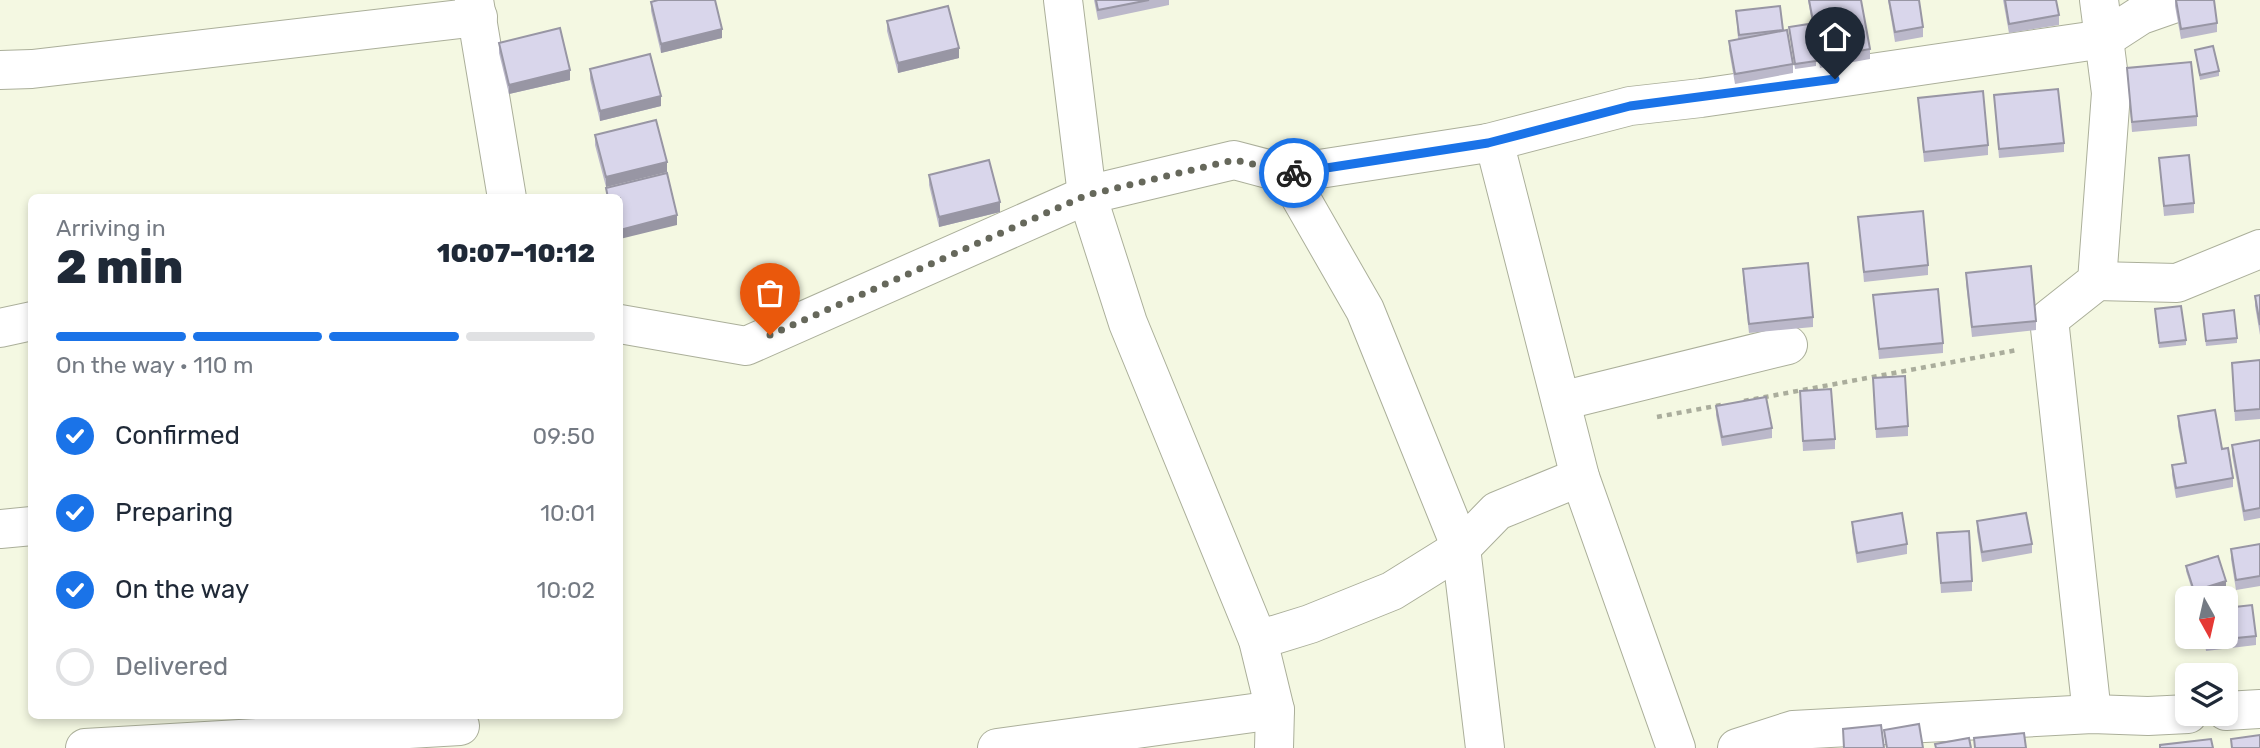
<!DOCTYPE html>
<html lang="en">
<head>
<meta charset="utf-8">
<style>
  :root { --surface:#fff; --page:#f2f2f3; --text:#1f2937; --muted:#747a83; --line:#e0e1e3; --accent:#1a73e8 }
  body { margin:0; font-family:Rubik,sans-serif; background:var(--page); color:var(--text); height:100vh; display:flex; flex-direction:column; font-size:26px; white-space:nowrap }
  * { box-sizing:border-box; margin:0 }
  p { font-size:23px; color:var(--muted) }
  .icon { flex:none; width:38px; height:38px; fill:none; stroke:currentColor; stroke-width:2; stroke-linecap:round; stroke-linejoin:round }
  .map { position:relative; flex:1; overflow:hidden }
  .panel { position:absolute; left:28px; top:194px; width:595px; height:525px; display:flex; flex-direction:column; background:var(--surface); border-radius:10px; box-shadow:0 4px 10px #0003 }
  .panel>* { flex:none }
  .needle { width:46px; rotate:172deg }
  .controls { position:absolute; left:2175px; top:586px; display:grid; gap:14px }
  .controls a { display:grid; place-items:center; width:63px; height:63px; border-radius:10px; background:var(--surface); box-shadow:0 4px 10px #0003; font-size:35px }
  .pin { position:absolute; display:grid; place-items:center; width:60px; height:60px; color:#fff; margin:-72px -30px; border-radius:50% 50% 50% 0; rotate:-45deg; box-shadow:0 0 7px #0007 }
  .pin .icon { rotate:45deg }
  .courier { position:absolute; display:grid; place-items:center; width:70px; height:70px; margin:-35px; border:5px solid #1a73e8; border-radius:50%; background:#fff; color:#222; box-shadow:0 2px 9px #0007 }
  .summary em { font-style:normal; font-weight:800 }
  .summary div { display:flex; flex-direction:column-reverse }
  .summary { display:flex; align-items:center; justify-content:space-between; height:119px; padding:0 28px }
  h1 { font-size:46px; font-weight:800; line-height:52px }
  .bar { display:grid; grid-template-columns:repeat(4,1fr); gap:10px 7px; align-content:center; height:84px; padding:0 28px }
  .bar i { height:9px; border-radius:5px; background:var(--line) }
  .bar .on { background:var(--accent) }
  .bar p { grid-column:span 4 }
  ol { padding:0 28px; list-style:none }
  li { display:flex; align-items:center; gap:21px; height:77px }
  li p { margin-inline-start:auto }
  li .icon { padding:7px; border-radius:50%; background:var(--accent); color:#fff; stroke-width:4 }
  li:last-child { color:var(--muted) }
  li i { width:38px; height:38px; border:4px solid var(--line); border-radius:50% }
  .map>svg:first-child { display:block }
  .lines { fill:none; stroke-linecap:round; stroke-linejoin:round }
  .minor-casing { stroke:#abaf9a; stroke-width:40 }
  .path { stroke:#aaad9c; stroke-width:4.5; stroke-dasharray:5 5; stroke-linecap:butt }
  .minor { stroke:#fff; stroke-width:38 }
  .wall { fill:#bbb8ca }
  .shaded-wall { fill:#9896a4 }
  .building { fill:#d9d6eb; stroke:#9896a4; stroke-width:2 }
  .done { stroke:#66685b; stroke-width:7; stroke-dasharray:0 12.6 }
  .route { stroke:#1a73e8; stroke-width:9 }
</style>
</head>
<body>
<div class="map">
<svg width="2260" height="748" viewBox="0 0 2260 748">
  <rect width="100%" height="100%" fill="#f4f8e2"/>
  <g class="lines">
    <defs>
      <g id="minor">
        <path d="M474 0 507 198"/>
        <path d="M1063 0 1087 195 1128 323 1258 640 1275 710 1274 748"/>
        <path d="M0 70 32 69 478 17"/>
        <path d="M1287 174 1488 143"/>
        <path d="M2097 281 2177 283 2260 249"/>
        <path d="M620 324 746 346 1087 195 1234 160 1287 174 1365 310 1461 548 1485 748"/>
        <path d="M0 328 32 321"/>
        <path d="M1561 401 1788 345"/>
        <path d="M0 529 32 526"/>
        <path d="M1258 640 1310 624 1392 591 1461 548 1497 511 1580 477"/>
        <path d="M2226 711 2260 709"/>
        <path d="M2092 714 2049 319 2097 281 2111 93 2099 0"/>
        <path d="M85 748 460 726"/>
        <path d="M997 748 1275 710"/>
        <path d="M1676 748 1580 477 1495 145 1488 143 1630 106 1701 98 2104 39 2141 15 2184 0"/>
        <path d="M1737 748 1793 730 2092 714 2148 716 2188 714"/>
      </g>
    </defs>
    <use href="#minor" class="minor-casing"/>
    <g class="path">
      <path d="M1744 401 2017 350"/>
      <path d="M1657 417 1721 405"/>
    </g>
    <use href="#minor" class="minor"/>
  </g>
  <g class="wall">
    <path d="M1094 0H1169V5L1098 20Z"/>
    <path d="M1808 0H1861L1870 49V59L1820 68Z"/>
    <path d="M1888 0H1919L1923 27V37L1895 42Z"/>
    <path d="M2003 0H2056L2059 15V25L2009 33Z"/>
    <path d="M2175 0H2214L2217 23V32L2181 39 2175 6Z"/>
    <path d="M651 2 722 38 661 53 651 11Z"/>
    <path d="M1736 11 1783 31 1793 64V73L1735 84 1729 50V41L1738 39Z"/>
    <path d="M887 21 959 58 898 73 887 31Z"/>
    <path d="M1789 27 1816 61V66L1795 69Z"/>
    <path d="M499 43 570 80 509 94 499 53Z"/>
    <path d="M2195 50 2219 71V76L2200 80Z"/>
    <path d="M2127 68 2197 116V126L2132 132Z"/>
    <path d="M590 69 661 106 600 121 590 79Z"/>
    <path d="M1994 95 2064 143V152L1999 158Z"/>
    <path d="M1918 98 1988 145V155L1924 162Z"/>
    <path d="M595 135 667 172 606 187 595 145Z"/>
    <path d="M2159 158 2194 203V213L2164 216Z"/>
    <path d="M929 175 1000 212 939 227 929 185Z"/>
    <path d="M1858 217 1928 265V275L1864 282Z"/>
    <path d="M1743 269 1813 317V327L1749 333 1743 279Z"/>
    <path d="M1966 273 2036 321V330L1972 337 1966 283Z"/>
    <path d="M1873 295 1943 343V353L1879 359Z"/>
    <path d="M2260 295V335L2255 306V296Z"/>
    <path d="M2155 309 2186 340V345L2159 348Z"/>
    <path d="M2203 319 2237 338V343L2206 346Z"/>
    <path d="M2260 360V419L2235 421 2232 363Z"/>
    <path d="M1873 378 1908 426V436L1876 438Z"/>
    <path d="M1800 391 1835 439V449L1803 451Z"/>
    <path d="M1716 406 1772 428V438L1722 446 1716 415Z"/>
    <path d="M2178 416 2222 449 2233 478V487L2176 498 2172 475V465L2185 463 2178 426Z"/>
    <path d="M2260 440V518L2244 521 2232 455V445Z"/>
    <path d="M1977 521 2032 544V553L1982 562 1977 531Z"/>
    <path d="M1852 522 1907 544V554L1857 563 1852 532Z"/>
    <path d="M1937 533 1972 581V591L1941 593Z"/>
    <path d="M2260 544V586L2236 590 2231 559V549Z"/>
    <path d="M2186 566 2226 586 2194 596 2186 571Z"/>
    <path d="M2256 636V645L2206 651 2204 637Z"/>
  </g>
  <g class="shaded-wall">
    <path d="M722 29V38L661 53V44Z"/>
    <path d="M959 48V58L898 73V63Z"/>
    <path d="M570 70V80L509 94V85Z"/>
    <path d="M661 96V106L600 121V111Z"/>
    <path d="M667 162V172L606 187V177Z"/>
    <path d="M1000 202V212L939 227V217Z"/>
    <path d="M677 215V225L620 239V230Z"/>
    <path d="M2226 581V586L2194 596V591Z"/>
  </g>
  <g class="building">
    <path d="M658 0H715L722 29 661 44 651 2Z"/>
    <path d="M1096 0H1149L1098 10Z"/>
    <path d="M1809 0H1861L1870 49 1820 58Z"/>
    <path d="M1889 0H1919L1923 27 1895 32Z"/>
    <path d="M2005 0H2056L2059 15 2009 24Z"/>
    <path d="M2176 0H2214L2217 23 2181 29Z"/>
    <path d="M948 6 959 48 898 63 887 21Z"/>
    <path d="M1780 6 1783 30 1739 35 1736 11Z"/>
    <path d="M1809 24 1816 61 1795 64 1789 27Z"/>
    <path d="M560 28 570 70 509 85 499 43Z"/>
    <path d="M1787 30 1793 64 1735 74 1729 41Z"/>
    <path d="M2213 46 2219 71 2200 75 2195 50Z"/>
    <path d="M650 54 661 96 600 111 590 69Z"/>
    <path d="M2191 62 2197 116 2132 122 2127 68Z"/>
    <path d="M2058 89 2064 143 1999 149 1994 95Z"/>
    <path d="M1983 91 1988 145 1924 152 1918 98Z"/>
    <path d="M656 120 667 162 606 177 595 135Z"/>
    <path d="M2189 155 2194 203 2164 206 2159 158Z"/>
    <path d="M989 160 1000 202 939 217 929 175Z"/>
    <path d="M667 173 677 215 620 230V198H608L606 188Z"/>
    <path d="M1923 211 1928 265 1864 272 1858 217Z"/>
    <path d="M1808 263 1813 317 1749 324 1743 269Z"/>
    <path d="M2031 266 2036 321 1972 327 1966 273Z"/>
    <path d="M1938 289 1943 343 1879 349 1873 295Z"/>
    <path d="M2260 295V325L2255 296Z"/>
    <path d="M2181 306 2186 340 2159 343 2155 309Z"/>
    <path d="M2234 310 2237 338 2206 341 2203 314Z"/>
    <path d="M2260 360V409L2235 411 2232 363Z"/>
    <path d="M1905 376 1908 426 1876 429 1873 378Z"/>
    <path d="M1831 389 1835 439 1803 441 1800 391Z"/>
    <path d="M1766 397 1772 428 1722 437 1716 406Z"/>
    <path d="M2215 410 2222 449 2228 448 2233 478 2176 488 2172 465 2186 463 2178 416Z"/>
    <path d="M2260 440V508L2244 511 2232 445Z"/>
    <path d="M1902 513 1907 544 1857 553 1852 522Z"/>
    <path d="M2026 513 2032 544 1982 552 1977 521Z"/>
    <path d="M1969 531 1972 581 1941 583 1937 533Z"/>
    <path d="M2260 544V576L2236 580 2231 549Z"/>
    <path d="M2218 556 2226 581 2194 591 2186 566Z"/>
    <path d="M2252 605 2256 636 2206 641 2205 637H2226V608Z"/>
    <path d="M1919 724 1923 748H1887L1884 730Z"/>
    <path d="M1881 725 1884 748H1844L1843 729Z"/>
    <path d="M2024 733 2026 748H1975L1974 738Z"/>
    <path d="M2260 735V748H2232L2231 739Z"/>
    <path d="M1969 738 1971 748H1936L1935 744Z"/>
    <path d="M2211 739 2213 748H2160V745Z"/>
  </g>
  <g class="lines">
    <path class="done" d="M770 335 1087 195 1234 160 1294 173"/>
    <path class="route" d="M1294 173 1488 143 1630 106 1835 79"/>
  </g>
</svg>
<div class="controls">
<a><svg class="needle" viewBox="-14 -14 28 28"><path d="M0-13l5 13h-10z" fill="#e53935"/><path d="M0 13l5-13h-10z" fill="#747a83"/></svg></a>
<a><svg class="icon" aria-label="layers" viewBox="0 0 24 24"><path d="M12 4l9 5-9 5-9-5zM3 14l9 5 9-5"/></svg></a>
</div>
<div class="pin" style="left:770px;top:335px;background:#ea580c"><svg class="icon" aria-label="bag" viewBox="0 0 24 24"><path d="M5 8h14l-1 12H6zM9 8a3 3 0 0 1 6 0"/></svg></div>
<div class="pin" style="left:1835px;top:79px;background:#1f2937"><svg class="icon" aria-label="home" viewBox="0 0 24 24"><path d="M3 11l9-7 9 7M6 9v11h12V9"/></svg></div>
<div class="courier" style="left:1294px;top:173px"><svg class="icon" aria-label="bike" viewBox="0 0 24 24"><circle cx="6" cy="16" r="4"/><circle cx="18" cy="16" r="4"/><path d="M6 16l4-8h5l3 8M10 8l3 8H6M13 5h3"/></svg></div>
<section class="panel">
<div class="summary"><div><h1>2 min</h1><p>Arriving in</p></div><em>10:07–10:12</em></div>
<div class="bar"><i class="on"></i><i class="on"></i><i class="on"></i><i></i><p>On the way · 110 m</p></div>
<ol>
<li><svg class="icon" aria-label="check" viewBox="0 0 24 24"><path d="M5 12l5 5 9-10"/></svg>Confirmed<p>09:50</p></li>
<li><svg class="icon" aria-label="check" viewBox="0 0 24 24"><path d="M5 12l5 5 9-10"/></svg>Preparing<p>10:01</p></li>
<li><svg class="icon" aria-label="check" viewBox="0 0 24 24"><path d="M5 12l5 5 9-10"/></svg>On the way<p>10:02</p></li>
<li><i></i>Delivered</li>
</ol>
</section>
</div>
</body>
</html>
